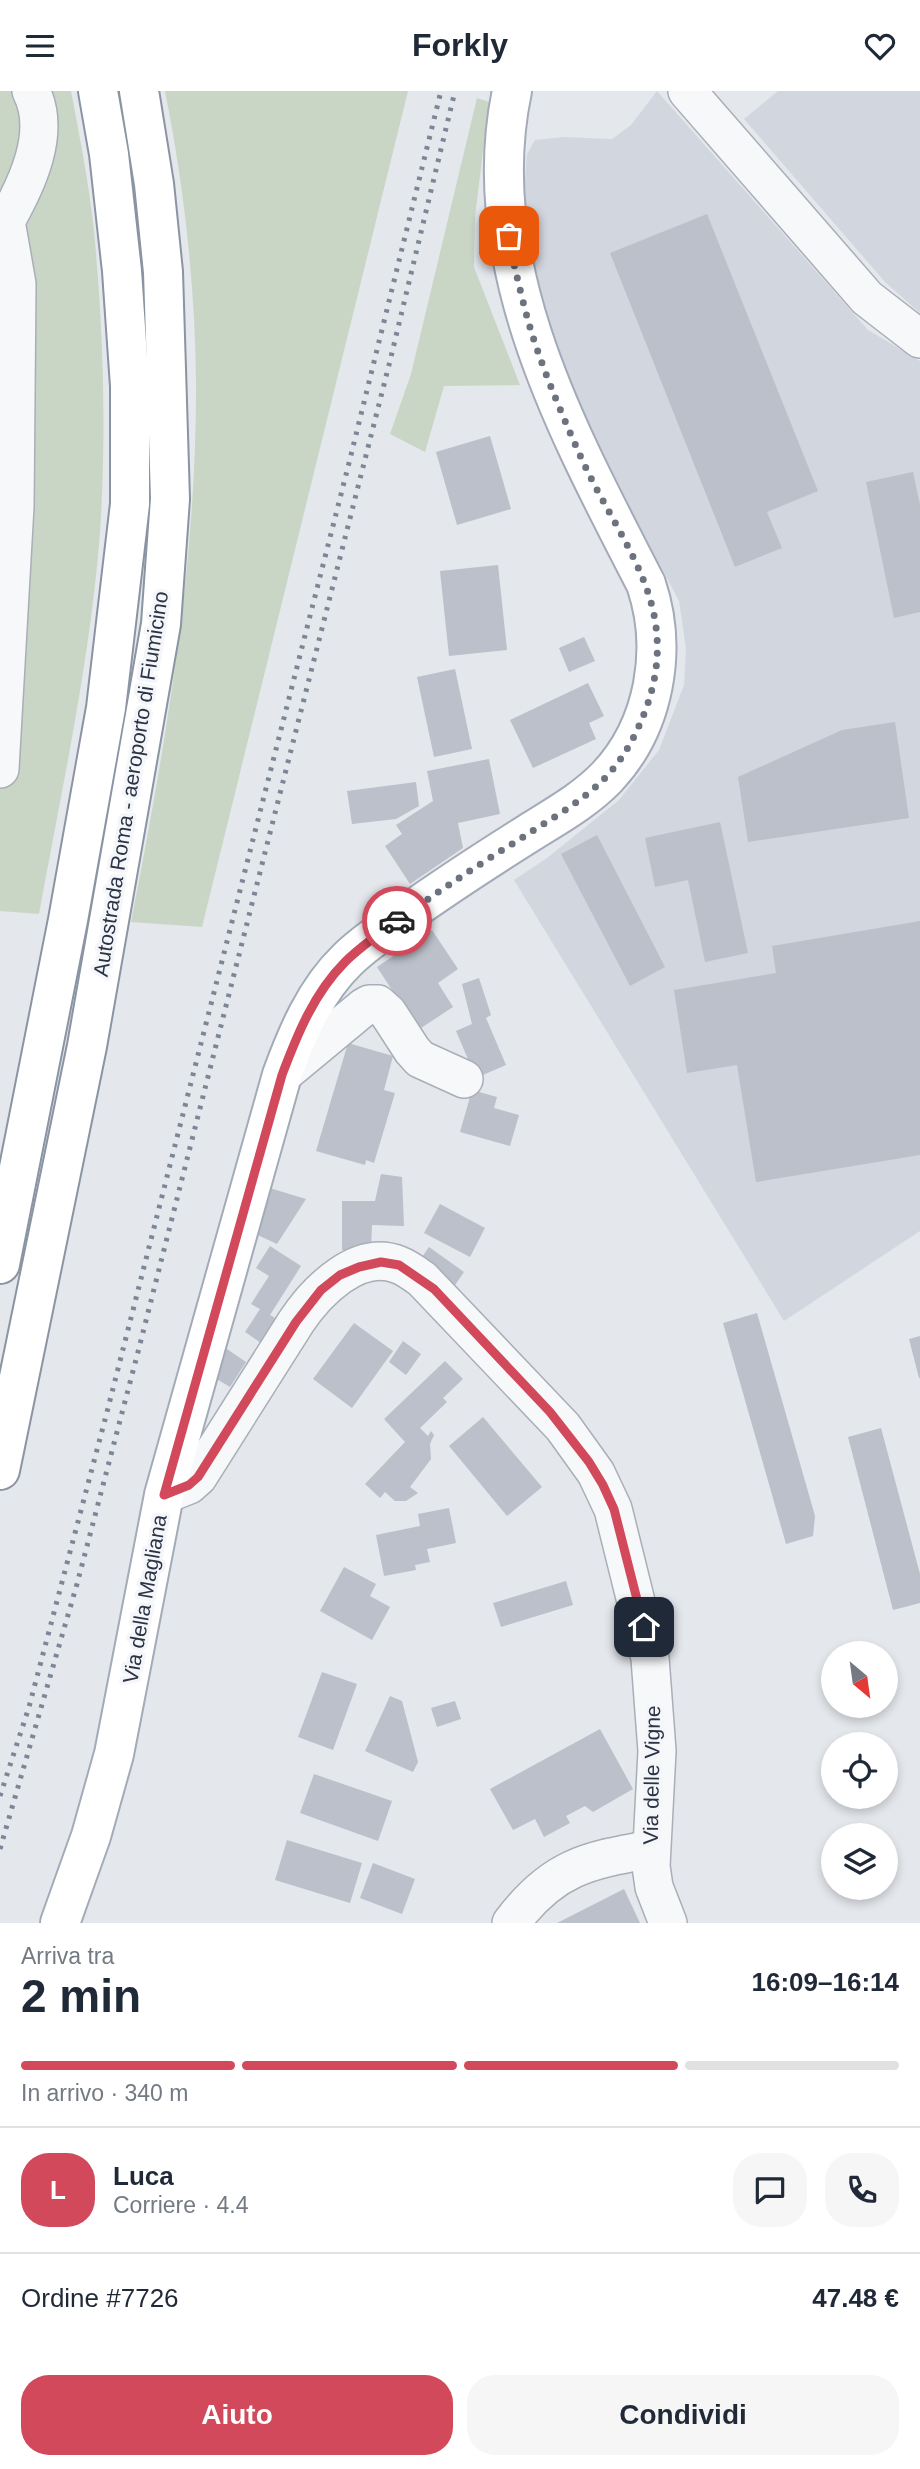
<!DOCTYPE html>
<html lang="it">
<head>
<meta charset="utf-8">
<style>
  :root { --surface:#fff; --page:#f6f6f7; --text:#1f2937; --muted:#747a83; --line:#e0e1e3; --accent:#d1495b }
  body { margin:0; font-family:Arial,sans-serif; background:var(--page); color:var(--text); height:100vh; display:flex; flex-direction:column; font-size:26px; white-space:nowrap }
  * { box-sizing:border-box; margin:0 }
  p { font-size:23px; color:var(--muted) }
  .icon { flex:none; width:38px; height:38px; fill:none; stroke:currentColor; stroke-width:2; stroke-linecap:round; stroke-linejoin:round }
  .map { position:relative; height:1832px; overflow:hidden }
  .sheet { display:flex; flex-direction:column; background:var(--surface); flex:1 }
  .sheet>* { flex:none }
  .needle { width:46px; rotate:151deg }
  .fabs { position:absolute; left:821px; top:1550px; display:grid; gap:14px }
  .fabs a { display:grid; place-items:center; width:77px; height:77px; border-radius:50%; background:var(--surface); box-shadow:0 4px 10px #0003; font-size:35px }
  .pin { position:absolute; display:grid; place-items:center; width:60px; height:60px; color:#fff; margin:-30px; border-radius:14px; box-shadow:0 4px 10px #0006 }
  .courier { position:absolute; display:grid; place-items:center; width:70px; height:70px; margin:-35px; border:5px solid #d1495b; border-radius:50%; background:#fff; color:#222; box-shadow:0 2px 9px #0007 }
  .summary em { font-style:normal; font-weight:700 }
  .summary div { display:flex; flex-direction:column-reverse }
  .summary { display:flex; align-items:center; justify-content:space-between; height:119px; padding:0 21px }
  h1 { font-size:46px; font-weight:700; line-height:52px }
  .bar { display:grid; grid-template-columns:repeat(4,1fr); gap:10px 7px; align-content:center; height:84px; padding:0 21px }
  .bar i { height:9px; border-radius:5px; background:var(--line) }
  .bar .selected { background:var(--accent) }
  .bar p { grid-column:span 4 }
  .line { display:flex; align-items:center; gap:18px; padding:0 21px; border-top:2px solid var(--line) }
  .line div { flex:1 }
  .round { display:grid; place-items:center; flex:none; width:74px; height:74px; border-radius:28px; background:var(--page) }
  .primary-button { display:flex; gap:14px; margin-top:auto; padding:14px 21px }
  .primary-button a { flex:1; height:80px; border-radius:28px; background:var(--accent); color:#fff; font-size:28px; font-weight:700; line-height:80px; text-align:center }
  .primary-button a+a { background:var(--page); color:var(--text) }
  header { display:flex; justify-content:space-between; align-items:center; height:91px; padding:0 21px; background:var(--surface); font-size:32px; font-weight:700 }
  .map>svg:first-child { display:block }
  .built { fill:#d2d6de }
  .green { fill:#c9d6c5 }
  .building { fill:#bbc0ca }
  .lines { fill:none; stroke-linecap:round; stroke-linejoin:round }
  .minor-casing { stroke:#a9aeb7; stroke-width:40 }
  .major-casing { stroke:#a3abb8; stroke-width:42 }
  .highway-casing { stroke:#8b94a3; stroke-width:42 }
  .minor { stroke:#f7f8fa; stroke-width:37 }
  .major { stroke:#fff; stroke-width:38 }
  .highway { stroke:#fff; stroke-width:38 }
  .rail { stroke:#7d8696; stroke-width:5; stroke-dasharray:3.5 7; stroke-linecap:butt }
  .done { stroke:#6c737f; stroke-width:7; stroke-dasharray:0 12.6 }
  .route { stroke:#d1495b; stroke-width:9 }
  .labels { text-anchor:middle; stroke-width:7; stroke-linejoin:round; paint-order:stroke }
  .street-label { font-size:21px; fill:#2b3445; stroke:#f4f6f9 }
</style>
</head>
<body>
<header><svg class="icon" aria-label="menu" viewBox="0 0 24 24"><path d="M4 6h16M4 12h16M4 18h16"/></svg>Forkly<svg class="icon" aria-label="heart" viewBox="0 0 24 24"><path d="M12 20l-8-8c-3-5 5-10 8-4 3-6 11-1 8 4z"/></svg></header>
<div class="map">
<svg width="920" height="1832" viewBox="0 0 920 1832">
  <rect width="100%" height="100%" fill="#e4e7ec"/>
  <g class="built">
    <path d="M657 0 868 239 920 270V1140L784 1230 514 789 547 767 619 709 659 659 684 594 686 558 679 510 601 362 533 202 524 100 527 63 535 49 564 46 612 48 631 34Z"/>
    <path d="M778 0H920V222L885 191 744 28Z"/>
  </g>
  <g class="green">
    <path d="M0 0H71C81 53 92 108 96 162 104 255 106 349 100 442 90 570 62 697 39 823L0 820Z"/>
    <path d="M165 0H408L202 836 131 831C166 652 197 472 196 290 195 193 184 95 165 0Z"/>
    <path d="M477 7 489 11 475 126 474 176 520 294 444 295 425 361 390 343 411 283Z"/>
  </g>
  <g class="building">
    <path d="M707 123 818 400 767 421 782 457 735 476 610 162Z"/>
    <path d="M490 345 511 418 457 434 436 361Z"/>
    <path d="M913 381 920 414V521L894 527 866 391Z"/>
    <path d="M498 474 507 559 449 565 440 480Z"/>
    <path d="M584 546 595 570 569 581 559 557Z"/>
    <path d="M455 578 472 658 434 666 417 586Z"/>
    <path d="M588 592 604 625 589 632 596 648 533 677 510 629Z"/>
    <path d="M895 631 909 727 748 751 738 686 842 639Z"/>
    <path d="M489 668 500 723 458 732 463 757 410 793 385 755 402 743 396 734 433 710 427 680Z"/>
    <path d="M416 691 419 715 396 728 352 733 347 700Z"/>
    <path d="M720 731 748 862 705 871 688 789 655 796 645 747Z"/>
    <path d="M597 744 665 876 630 895 561 763Z"/>
    <path d="M920 830V1064L756 1091 737 974 687 982 674 899 776 882 772 855Z"/>
    <path d="M432 839 458 878 438 892 453 916 418 939 377 876Z"/>
    <path d="M479 887 491 924 486 927 506 974 476 987 456 940 472 933 462 893Z"/>
    <path d="M348 952 393 965 384 999 395 1002 374 1072 366 1069 365 1074 316 1060Z"/>
    <path d="M472 999 497 1006 494 1017 519 1024 510 1055 460 1041Z"/>
    <path d="M381 1083 402 1086 404 1135 372 1134 371 1159H342V1110H375Z"/>
    <path d="M263 1095 306 1108 277 1153 249 1140Z"/>
    <path d="M440 1113 485 1137 470 1166 424 1142Z"/>
    <path d="M270 1155 301 1175 270 1224 277 1228 261 1252 245 1241 260 1218 251 1213 269 1185 256 1177Z"/>
    <path d="M429 1156 464 1181 453 1197 418 1172Z"/>
    <path d="M757 1222 815 1425 813 1445 786 1453 723 1232Z"/>
    <path d="M354 1232 393 1260 352 1317 313 1288Z"/>
    <path d="M920 1245V1287H919L909 1248Z"/>
    <path d="M403 1250 421 1263 406 1284 389 1271Z"/>
    <path d="M224 1256 246 1271 230 1296 215 1287Z"/>
    <path d="M445 1270 463 1288 443 1307 447 1311 420 1337 428 1345 431 1340 434 1344 430 1353 431 1368 410 1396 418 1402 406 1410H395L385 1401 380 1407 365 1393 405 1351 384 1328Z"/>
    <path d="M483 1326 542 1396 507 1425 449 1355Z"/>
    <path d="M881 1337 920 1483V1512L893 1519 848 1346Z"/>
    <path d="M449 1417 456 1452 427 1458 430 1471 415 1474 416 1479 384 1485 376 1444 420 1435 418 1423Z"/>
    <path d="M344 1476 376 1493 370 1505 390 1516 372 1549 320 1520Z"/>
    <path d="M566 1490 573 1514 501 1536 493 1512Z"/>
    <path d="M322 1581 357 1593 333 1659 298 1646Z"/>
    <path d="M390 1605 402 1610 418 1671 413 1681 365 1660Z"/>
    <path d="M455 1610 461 1628 437 1636 431 1617Z"/>
    <path d="M600 1638 633 1698 593 1721 585 1715 566 1725 570 1732 544 1746 535 1728 513 1739 490 1698Z"/>
    <path d="M314 1683 392 1710 378 1750 300 1722Z"/>
    <path d="M287 1749 362 1772 350 1812 275 1789Z"/>
    <path d="M373 1772 415 1788 402 1823 360 1807Z"/>
    <path d="M624 1798 640 1832H557Z"/>
  </g>
  <g class="lines">
    <defs>
      <g id="minor">
        <path d="M687 0 867 207 920 248"/>
        <path d="M0 678 15 415 17 193 6 130C27 93 52 41 31 0"/>
        <path d="M282 984 364 916 369 913H378L388 922 412 959 420 968 464 988"/>
        <path d="M164 1404 189 1394 198 1386 296 1231C316 1201 358 1157 399 1174 407 1177 415 1183 422 1188L563 1336 596 1382 613 1418 650 1567 657 1660 651 1775 654 1796 668 1832"/>
        <path d="M511 1832C553 1776 586 1770 651 1758"/>
      </g>
      <path id="major" d="M60 1832 91 1745 114 1663 164 1404 282 984C297 943 315 900 347 869 363 853 383 840 401 827 443 797 486 769 529 742 556 725 585 709 607 686 655 635 668 558 646 493 569 343 475 174 512 0"/>
      <g id="highway">
        <path d="M0 1173 68 829 106 617 130 413V295L122 180 109 63 98 0"/>
        <path d="M0 1379 87 955 161 533 170 408 163 181 154 93 139 0"/>
      </g>
    </defs>
    <use href="#minor" class="minor-casing"/>
    <use href="#major" class="major-casing"/>
    <use href="#highway" class="highway-casing"/>
    <use href="#minor" class="minor"/>
    <use href="#major" class="major"/>
    <use href="#highway" class="highway"/>
    <g class="rail">
      <path d="M0 1705 29 1616 107 1321 349 372 441 0"/>
      <path d="M0 1758 77 1493 138 1261 390 270 455 0"/>
    </g>
  </g>
  <g class="lines">
    <path class="done" d="M397 830C437 801 478 774 520 748 549 729 582 711 606 686 623 668 635 646 644 623 686 515 619 453 579 362 564 328 549 293 537 258 526 227 519 193 511 161L509 145"/>
    <path class="route" d="M397 830C379 843 361 855 345 871 314 902 297 944 282 984L164 1404 189 1394 198 1386 296 1231 321 1199 340 1184 359 1176 381 1171 399 1174 434 1198 550 1321 589 1371 603 1394 614 1418 644 1536"/>
  </g>
  <g class="labels">
    <g class="street-label">
      <text transform="translate(131 693) rotate(-81)" y="7">Autostrada Roma - aeroporto di Fiumicino</text>
      <text transform="translate(145 1508) rotate(-80)" y="7">Via della Magliana</text>
      <text transform="translate(652 1684) rotate(-89)" y="7">Via delle Vigne</text>
    </g>
  </g>
</svg>
<div class="fabs">
<a><svg class="needle" viewBox="-14 -14 28 28"><path d="M0-13l5 13h-10z" fill="#e53935"/><path d="M0 13l5-13h-10z" fill="#747a83"/></svg></a>
<a><svg class="icon" aria-label="locate" viewBox="0 0 24 24"><circle cx="12" cy="12" r="6"/><path d="M12 2v4M12 18v4M2 12h4M18 12h4"/></svg></a>
<a><svg class="icon" aria-label="layers" viewBox="0 0 24 24"><path d="M12 4l9 5-9 5-9-5zM3 14l9 5 9-5"/></svg></a>
</div>
<div class="pin" style="left:509px;top:145px;background:#ea580c"><svg class="icon" aria-label="bag" viewBox="0 0 24 24"><path d="M5 8h14l-1 12H6zM9 8a3 3 0 0 1 6 0"/></svg></div>
<div class="pin" style="left:644px;top:1536px;background:#1f2937"><svg class="icon" aria-label="home" viewBox="0 0 24 24"><path d="M3 11l9-7 9 7M6 9v11h12V9"/></svg></div>
<div class="courier" style="left:397px;top:830px"><svg class="icon" aria-label="car" viewBox="0 0 24 24"><path d="M5 17H2v-5l4-1 3-4h7l3 4 3 1v5h-3M9 17h6M6 11h13"/><circle cx="7" cy="17" r="2"/><circle cx="17" cy="17" r="2"/></svg></div>
</div>
<section class="sheet">
<div class="summary"><div><h1>2 min</h1><p>Arriva tra</p></div><em>16:09–16:14</em></div>
<div class="bar"><i class="selected"></i><i class="selected"></i><i class="selected"></i><i></i><p>In arrivo · 340 m</p></div>
<div class="line" style="height:126px"><b class="round" style="background:var(--accent);color:#fff">L</b><div><b>Luca</b><p>Corriere · 4.4</p></div><a class="round"><svg class="icon" aria-label="chat" viewBox="0 0 24 24"><path d="M4 5h16v11H9l-5 4z"/></svg></a><a class="round"><svg class="icon" aria-label="phone" viewBox="0 0 24 24"><path d="M5 4h4l2 5-3 2q2 4 5 5l2-3 5 2v4C11 20 4 13 5 4z"/></svg></a></div>
<div class="line" style="height:91px"><div>Ordine #7726</div><b>47.48 €</b></div>
<div class="primary-button"><a>Aiuto</a><a>Condividi</a></div>
</section>
</body>
</html>
